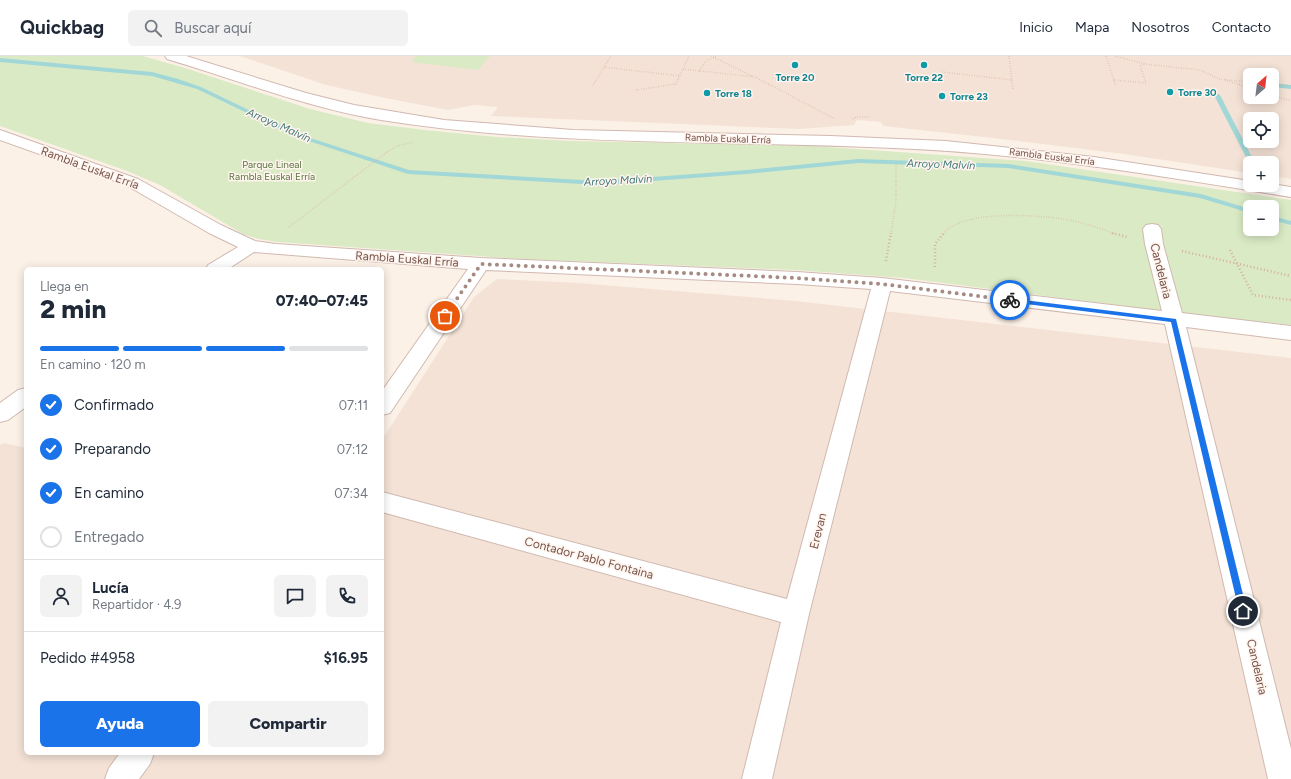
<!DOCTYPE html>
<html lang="es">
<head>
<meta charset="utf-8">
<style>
  :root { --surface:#fff; --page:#f2f2f3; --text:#1f2937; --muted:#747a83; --line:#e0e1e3; --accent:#1a73e8 }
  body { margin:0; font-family:Figtree,sans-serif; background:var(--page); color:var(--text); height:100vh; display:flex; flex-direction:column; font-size:15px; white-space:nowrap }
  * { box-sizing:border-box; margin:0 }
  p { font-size:13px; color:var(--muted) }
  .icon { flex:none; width:22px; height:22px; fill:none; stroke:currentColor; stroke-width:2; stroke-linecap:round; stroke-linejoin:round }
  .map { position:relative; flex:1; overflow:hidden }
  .panel { position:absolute; left:24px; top:211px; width:360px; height:488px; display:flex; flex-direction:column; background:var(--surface); border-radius:6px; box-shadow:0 2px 10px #0003 }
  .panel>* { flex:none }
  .needle { width:26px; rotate:28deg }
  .buttons { position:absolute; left:1243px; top:12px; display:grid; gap:8px }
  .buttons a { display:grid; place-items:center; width:36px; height:36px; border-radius:6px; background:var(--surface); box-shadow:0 2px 10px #0003; font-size:20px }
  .pin { position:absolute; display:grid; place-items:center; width:34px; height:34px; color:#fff; margin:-17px; border:2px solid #fff; border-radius:50%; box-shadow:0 1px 4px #0007 }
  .courier { position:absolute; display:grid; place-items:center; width:40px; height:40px; margin:-20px; border:3px solid #1a73e8; border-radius:50%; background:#fff; color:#222; box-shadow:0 1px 5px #0007 }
  .summary em { font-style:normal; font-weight:800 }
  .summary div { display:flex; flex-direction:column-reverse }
  .summary { display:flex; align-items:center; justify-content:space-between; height:68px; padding:0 16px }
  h1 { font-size:26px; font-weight:800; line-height:30px }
  .bar { display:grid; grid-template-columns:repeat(4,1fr); gap:6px 4px; align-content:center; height:48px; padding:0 16px }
  .bar i { height:5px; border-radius:3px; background:var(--line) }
  .bar .active { background:var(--accent) }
  .bar p { grid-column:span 4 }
  .line { display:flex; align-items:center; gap:10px; padding:0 16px; border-top:1px solid var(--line) }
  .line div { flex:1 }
  .round { display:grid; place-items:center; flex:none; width:42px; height:42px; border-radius:6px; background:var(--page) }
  ol { padding:0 16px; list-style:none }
  li { display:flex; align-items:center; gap:12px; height:44px }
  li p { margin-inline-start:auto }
  li .icon { padding:4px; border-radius:50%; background:var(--accent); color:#fff; stroke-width:4 }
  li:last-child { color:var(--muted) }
  li i { width:22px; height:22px; border:2px solid var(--line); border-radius:50% }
  .action { display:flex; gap:8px; margin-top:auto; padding:8px 16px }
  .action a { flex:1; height:46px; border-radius:6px; background:var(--accent); color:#fff; font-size:16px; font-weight:800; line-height:46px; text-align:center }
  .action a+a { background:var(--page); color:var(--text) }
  header { display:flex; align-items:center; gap:24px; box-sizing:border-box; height:56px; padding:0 20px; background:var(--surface); border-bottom:1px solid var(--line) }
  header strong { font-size:19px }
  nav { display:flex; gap:22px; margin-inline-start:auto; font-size:14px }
  .search { width:280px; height:36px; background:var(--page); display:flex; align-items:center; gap:10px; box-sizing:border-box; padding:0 14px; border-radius:6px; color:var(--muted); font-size:15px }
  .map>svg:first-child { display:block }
  .residential { fill:#f4e2d6; fill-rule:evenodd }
  .green { fill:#daeac5; fill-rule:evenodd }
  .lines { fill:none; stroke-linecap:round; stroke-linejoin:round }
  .stream { fill:#a2d7d7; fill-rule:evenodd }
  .minor-casing { stroke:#d0b9b0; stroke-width:2 }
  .path-far1 { stroke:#d6afa2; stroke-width:1.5; stroke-dasharray:0.5 2; stroke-linecap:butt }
  .path { stroke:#d6afa2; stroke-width:2.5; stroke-dasharray:1 2.5; stroke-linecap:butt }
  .minor { fill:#fff; fill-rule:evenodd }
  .route { fill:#1a73e8 }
  .done { stroke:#a58b82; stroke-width:4; stroke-dasharray:0 7.2 }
  .culture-dot { fill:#0f9aa8; stroke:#fff5ee; stroke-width:1.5 }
  .labels { text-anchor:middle; stroke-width:3; stroke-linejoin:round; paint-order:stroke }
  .far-culture-label { font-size:10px; font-weight:bold; fill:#0d838f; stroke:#fff5ee; text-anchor:start }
  .far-street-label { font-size:10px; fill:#76544c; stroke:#fff5ee }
  .far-park-label { font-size:10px; fill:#587541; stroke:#fff5ee }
  .far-water-label { font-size:11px; font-style:italic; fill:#40797b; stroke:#fff5ee }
  .street-label { font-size:12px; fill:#76544c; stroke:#fff5ee }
</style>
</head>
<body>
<header>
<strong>Quickbag</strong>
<div class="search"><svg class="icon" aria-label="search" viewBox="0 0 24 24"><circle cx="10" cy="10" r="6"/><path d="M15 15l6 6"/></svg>Buscar aquí</div>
<nav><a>Inicio</a><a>Mapa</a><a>Nosotros</a><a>Contacto</a></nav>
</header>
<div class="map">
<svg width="1291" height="723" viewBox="0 0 1291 723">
  <rect width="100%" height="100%" fill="#fcf1e7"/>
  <g class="residential">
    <path d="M240 0H1291V123L1272 120V107H1250V117L1124 98 993 82 883 70 881 66 857 64 854 69 799 73 491 60 498 51 474 49 448 54 385 42 326 29ZM1250 19H1272V41H1250ZM1250 63H1272V85H1250Z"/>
    <path d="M497 223 579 227 796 245 1291 302V723H0V389L4 387 26 392V697H382V384L474 241Z"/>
  </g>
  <g class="green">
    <path d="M0 0H143L185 12 310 53 368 67 425 74 497 81 572 85 814 90 1026 105 1291 144V269L1197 259 904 222 795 214 521 203 278 186 259 183 243 178 160 129 127 115 0 70ZM1250 151H1272V173H1250Z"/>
    <path d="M416 0H490L478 14 411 6Z"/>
  </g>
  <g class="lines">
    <g class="stream">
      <path d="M0 2 152 16 178 23 201 31 301 79 409 114 599 125 747 114 858 103 1008 108 1201 138 1250 153V157L1200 142 1008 112 858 107 747 118 599 129 408 118 297 81 197 33 152 20 0 6Z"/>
      <path d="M1250 25V29L1244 27 1245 26Z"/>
      <path d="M1272 27 1291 29V33L1272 31Z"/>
      <path d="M1217 37 1220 39 1255 107H1250V108L1249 107 1214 39Z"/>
      <path d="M1272 160 1291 165V169L1272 164Z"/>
    </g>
    <defs>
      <g id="minor">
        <path d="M165 0H186L306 37 354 49 444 64 573 74 831 80 946 85 1094 101 1250 125V129L1272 128 1291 131V141C1160 120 1028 97 894 92 723 84 551 91 381 64 308 52 238 24 167 3Z"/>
        <path d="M0 74 138 123 221 169 255 185 276 188 481 202 797 216 882 222 1162 255 1145 188 1143 173 1146 169 1152 168 1158 169 1161 173 1163 188 1182 257 1291 270V284L1186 271 1291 693V723H1268L1165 268 890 235 809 558 772 723H742L781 566 382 456V436L787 543 871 233 797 228 486 214 390 357 382 359V335L468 213 254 196 228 213H206L208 209 238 191 209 177 126 129 0 84Z"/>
        <path d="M26 332V351L8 364 0 366V347L18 334Z"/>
        <path d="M120 697H154L150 708 139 723H105L109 712Z"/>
      </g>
    </defs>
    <use href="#minor" class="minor-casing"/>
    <g class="path-far1">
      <path d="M711 0 752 20"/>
      <path d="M1009 0 1013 34"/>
      <path d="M1106 0 1116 31"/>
      <path d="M1115 0 1145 8 1200 14 1219 23 1250 26"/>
      <path d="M604 11 680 20"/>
      <path d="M683 13 755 21 835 63"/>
      <path d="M699 15 706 5 717 0"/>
      <path d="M942 16 1012 24"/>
      <path d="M1113 24 1146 27 1140 10 1144 8"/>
      <path d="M1225 24 1250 32"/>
      <path d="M1272 28 1291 30"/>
      <path d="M593 29 611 0"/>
      <path d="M636 34 676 28 689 0"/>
      <path d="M1272 39 1291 45"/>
      <path d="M853 63 856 61H870"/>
      <path d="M289 171 387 96 397 90 413 86"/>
      <path d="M891 178 896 145V107"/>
      <path d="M943 178C964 152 1045 159 1074 165 1088 168 1102 173 1115 178"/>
    </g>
    <g class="path">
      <path d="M1112 177 1127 181"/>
      <path d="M1230 194 1253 239 1291 244"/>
      <path d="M1182 195 1291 220"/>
      <path d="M886 205 891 177"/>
      <path d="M935 211V188L944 177"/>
    </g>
    <use href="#minor" class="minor"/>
  </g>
  <path class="route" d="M1008 242 1176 263 1247 555 1246 557H1240L1239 555 1171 266 1010 246 1007 244Z"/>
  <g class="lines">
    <path class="done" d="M445 260 481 208 797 222 882 228 1010 244"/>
  </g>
  <g class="culture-dot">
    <circle cx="795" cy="9" r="4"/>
    <circle cx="924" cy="9" r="4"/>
    <circle cx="1170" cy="36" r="4"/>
    <circle cx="707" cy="37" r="4"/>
    <circle cx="942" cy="40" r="4"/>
  </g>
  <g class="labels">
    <g class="far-culture-label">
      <text x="795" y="25" text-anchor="middle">Torre 20</text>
      <text x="924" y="25" text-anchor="middle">Torre 22</text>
      <text x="1178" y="40">Torre 30</text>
      <text x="715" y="41">Torre 18</text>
      <text x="950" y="44">Torre 23</text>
    </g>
    <g class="far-street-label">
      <text transform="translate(728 82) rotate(2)" y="4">Rambla Euskal Erría</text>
      <text transform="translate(1052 100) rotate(7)" y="4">Rambla Euskal Erría</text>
    </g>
    <g class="far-park-label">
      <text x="272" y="112">Parque Lineal<tspan x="272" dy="12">Rambla Euskal Erría</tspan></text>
    </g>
    <g class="far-water-label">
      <text transform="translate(279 69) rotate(24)" y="4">Arroyo Malvín</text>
      <text transform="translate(941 108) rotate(2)" y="4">Arroyo Malvín</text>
      <text transform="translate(618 124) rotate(-3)" y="4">Arroyo Malvín</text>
    </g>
    <g class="street-label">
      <text transform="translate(90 112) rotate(20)" y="4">Rambla Euskal Erría</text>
      <text transform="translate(407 203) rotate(4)" y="4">Rambla Euskal Erría</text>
      <text transform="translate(1161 215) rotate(76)" y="4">Candelaria</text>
      <text transform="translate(818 475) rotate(-76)" y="4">Erevan</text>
      <text transform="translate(589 502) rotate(15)" y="4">Contador Pablo Fontaina</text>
      <text transform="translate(1257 611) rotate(77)" y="4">Candelaria</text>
    </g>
  </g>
</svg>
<div class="buttons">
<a><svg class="needle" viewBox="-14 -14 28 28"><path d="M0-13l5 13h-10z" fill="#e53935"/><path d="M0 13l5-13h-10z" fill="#747a83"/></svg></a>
<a><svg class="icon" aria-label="locate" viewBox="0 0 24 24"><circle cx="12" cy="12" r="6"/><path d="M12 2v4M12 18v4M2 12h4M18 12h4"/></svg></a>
<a>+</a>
<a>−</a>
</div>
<div class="pin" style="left:445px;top:260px;background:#ea580c"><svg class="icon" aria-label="bag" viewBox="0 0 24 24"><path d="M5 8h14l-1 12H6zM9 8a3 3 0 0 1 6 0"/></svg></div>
<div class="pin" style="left:1243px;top:555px;background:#1f2937"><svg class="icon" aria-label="home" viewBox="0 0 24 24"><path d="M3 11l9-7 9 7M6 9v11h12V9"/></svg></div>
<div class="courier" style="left:1010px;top:244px"><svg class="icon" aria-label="bike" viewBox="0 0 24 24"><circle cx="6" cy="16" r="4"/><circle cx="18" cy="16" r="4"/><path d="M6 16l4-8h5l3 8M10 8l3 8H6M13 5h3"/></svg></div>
<section class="panel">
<div class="summary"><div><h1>2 min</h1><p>Llega en</p></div><em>07:40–07:45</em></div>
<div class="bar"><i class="active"></i><i class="active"></i><i class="active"></i><i></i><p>En camino · 120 m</p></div>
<ol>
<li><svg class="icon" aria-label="check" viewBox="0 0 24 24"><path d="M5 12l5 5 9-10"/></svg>Confirmado<p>07:11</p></li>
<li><svg class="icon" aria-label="check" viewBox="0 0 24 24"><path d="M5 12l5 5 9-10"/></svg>Preparando<p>07:12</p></li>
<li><svg class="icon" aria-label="check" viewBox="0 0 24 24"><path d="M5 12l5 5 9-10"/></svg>En camino<p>07:34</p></li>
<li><i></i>Entregado</li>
</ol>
<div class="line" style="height:72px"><a class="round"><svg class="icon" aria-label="person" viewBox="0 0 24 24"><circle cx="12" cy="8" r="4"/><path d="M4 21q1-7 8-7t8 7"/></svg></a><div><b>Lucía</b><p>Repartidor · 4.9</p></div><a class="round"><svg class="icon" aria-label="chat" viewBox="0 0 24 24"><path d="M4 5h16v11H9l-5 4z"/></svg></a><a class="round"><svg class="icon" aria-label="phone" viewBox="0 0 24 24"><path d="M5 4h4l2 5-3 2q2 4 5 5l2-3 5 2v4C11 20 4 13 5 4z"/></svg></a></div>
<div class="line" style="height:52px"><div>Pedido #4958</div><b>$16.95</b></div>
<div class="action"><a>Ayuda</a><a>Compartir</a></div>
</section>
</div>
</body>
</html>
